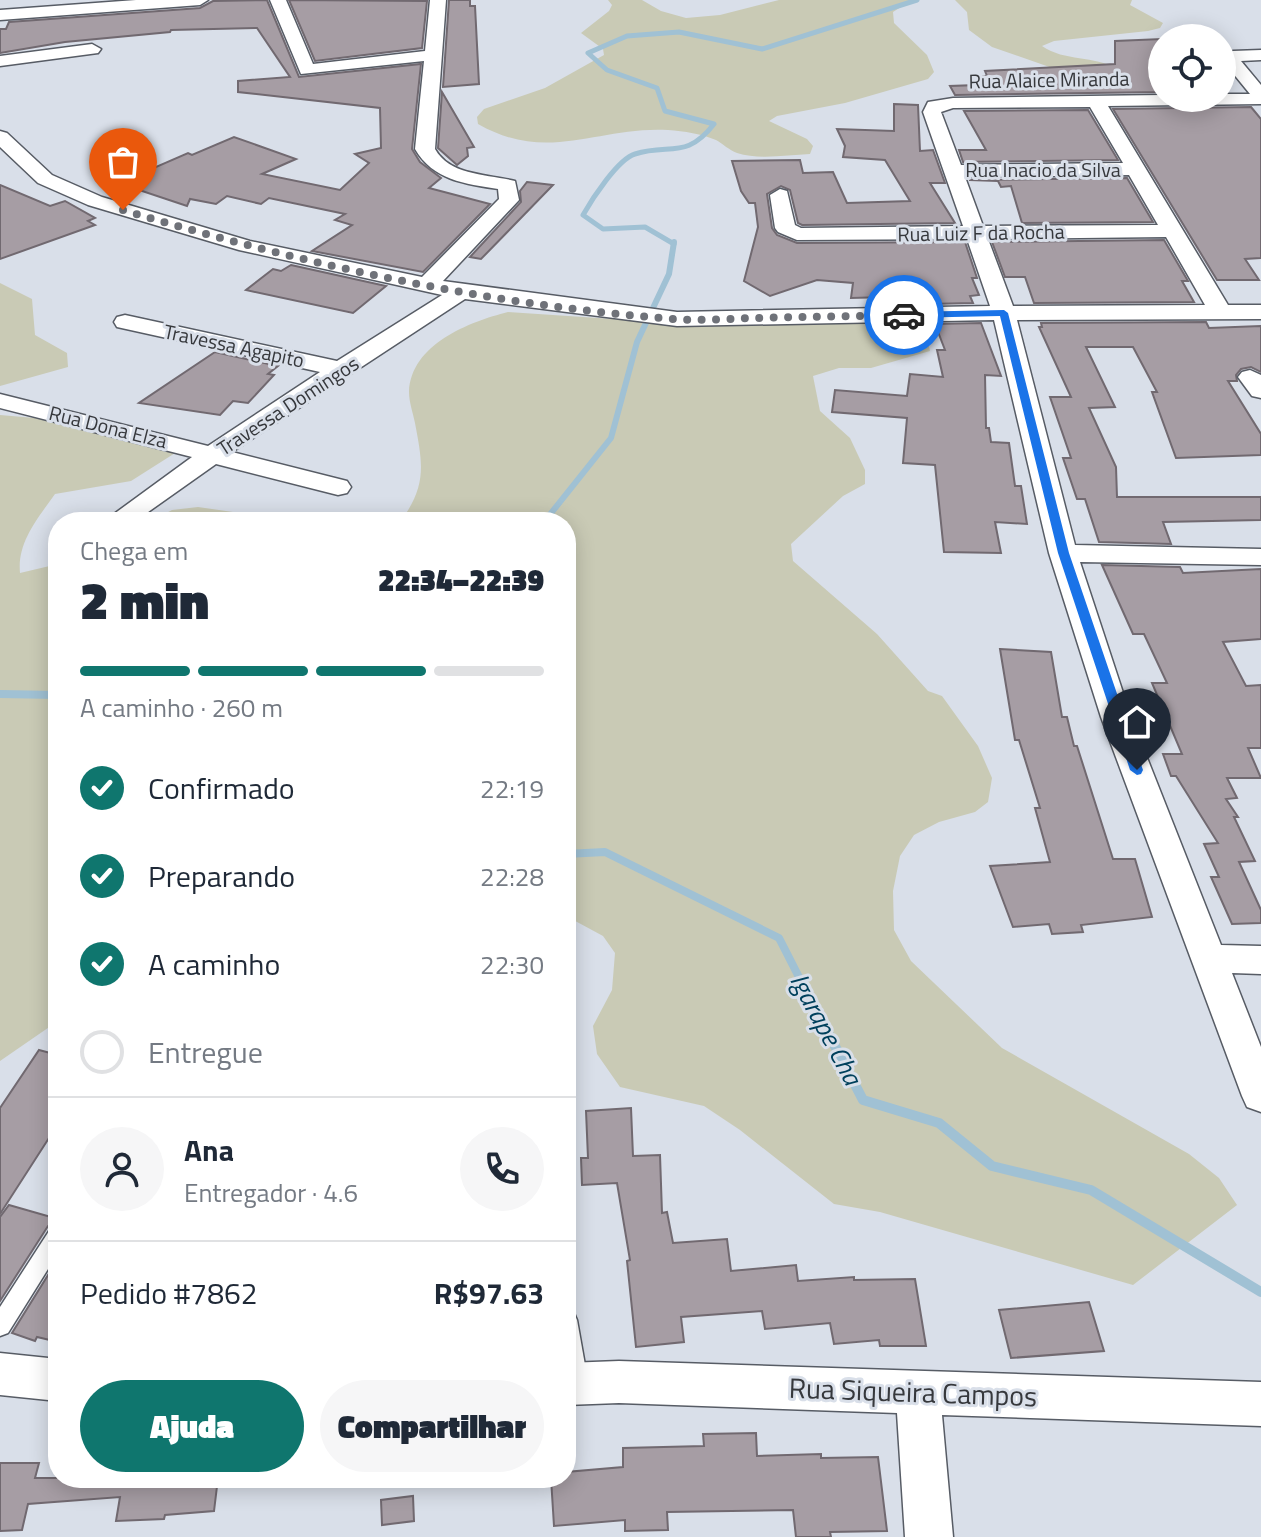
<!DOCTYPE html>
<html lang="pt">
<head>
<meta charset="utf-8">
<style>
  :root { --surface:#fff; --page:#f6f6f7; --text:#1f2937; --muted:#747a83; --line:#e0e1e3; --accent:#0f766e }
  body { margin:0; font-family:"Titillium Web",sans-serif; background:var(--page); color:var(--text); height:100vh; display:flex; flex-direction:column; font-size:30px; white-space:nowrap }
  * { box-sizing:border-box; margin:0 }
  p { font-size:26px; color:var(--muted) }
  .icon { flex:none; width:44px; height:44px; fill:none; stroke:currentColor; stroke-width:2; stroke-linecap:round; stroke-linejoin:round }
  .map { position:relative; flex:1; overflow:hidden }
  .drawer { position:absolute; left:48px; top:512px; width:528px; height:976px; display:flex; flex-direction:column; background:var(--surface); border-radius:32px; box-shadow:0 4px 20px #0003 }
  .drawer>* { flex:none }
  .controls { position:absolute; left:1148px; top:24px; display:grid; gap:16px }
  .controls a { display:grid; place-items:center; width:88px; height:88px; border-radius:50%; background:var(--surface); box-shadow:0 4px 20px #0003; font-size:40px }
  .pin { position:absolute; display:grid; place-items:center; width:68px; height:68px; color:#fff; margin:-82px -34px; border-radius:50% 50% 50% 0; rotate:-45deg; box-shadow:0 0 8px #0007 }
  .pin .icon { rotate:45deg }
  .courier { position:absolute; display:grid; place-items:center; width:80px; height:80px; margin:-40px; border:6px solid #1a73e8; border-radius:50%; background:#fff; color:#222; box-shadow:0 2px 10px #0007 }
  .overview em { font-style:normal; font-weight:800 }
  .overview div { display:flex; flex-direction:column-reverse }
  .overview { display:flex; align-items:center; justify-content:space-between; height:136px; padding:0 32px }
  h1 { font-size:52px; font-weight:800; line-height:60px }
  .bar { display:grid; grid-template-columns:repeat(4,1fr); gap:12px 8px; align-content:center; height:96px; padding:0 32px }
  .bar i { height:10px; border-radius:6px; background:var(--line) }
  .bar .selected { background:var(--accent) }
  .bar p { grid-column:span 4 }
  .line { display:flex; align-items:center; gap:20px; padding:0 32px; border-top:2px solid var(--line) }
  .line div { flex:1 }
  .round { display:grid; place-items:center; flex:none; width:84px; height:84px; border-radius:42px; background:var(--page) }
  ol { padding:0 32px; list-style:none }
  li { display:flex; align-items:center; gap:24px; height:88px }
  li p { margin-inline-start:auto }
  li .icon { padding:8px; border-radius:50%; background:var(--accent); color:#fff; stroke-width:4 }
  li:last-child { color:var(--muted) }
  li i { width:44px; height:44px; border:4px solid var(--line); border-radius:50% }
  .action { display:flex; gap:16px; margin-top:auto; padding:16px 32px }
  .action a { flex:1; height:92px; border-radius:48px; background:var(--accent); color:#fff; font-size:32px; font-weight:800; line-height:92px; text-align:center }
  .action a+a { background:var(--page); color:var(--text) }
  .map>svg:first-child { display:block }
  .green { fill:#c9cab5 }
  .lines { fill:none; stroke-linecap:round; stroke-linejoin:round }
  .stream-far3 { stroke:#a0c1d4; stroke-width:5 }
  .stream-far2 { stroke:#a0c1d4; stroke-width:6 }
  .stream-far1 { stroke:#a0c1d4; stroke-width:8 }
  .stream { stroke:#a0c1d4; stroke-width:10 }
  .building { fill:#a69da4; stroke:#716970; stroke-width:2 }
  .lane-casing { stroke:#575c65; stroke-width:3 }
  .street-casing { stroke:#575c65; stroke-width:3 }
  .lane { fill:#fff; fill-rule:evenodd }
  .street { fill:#fff; fill-rule:evenodd }
  .route { fill:#1a73e8 }
  .done { stroke:#6f7279; stroke-width:8; stroke-dasharray:0 14.4 }
  .labels { text-anchor:middle; stroke-width:6; stroke-linejoin:round; paint-order:stroke }
  .far-street-label { font-size:20px; fill:#36383c; stroke:#d9dfe9 }
  .water-label { font-size:26px; font-style:italic; fill:#00405c; stroke:#d9dfe9 }
  .near-street-label { font-size:28px; fill:#36383c; stroke:#d9dfe9 }
</style>
</head>
<body>
<div class="map">
<svg width="1261" height="1537" viewBox="0 0 1261 1537">
  <rect width="100%" height="100%" fill="#d9dfe9"/>
  <g class="green">
    <path d="M608 0H642L661 11 686 18 720 15 779 0H912L893 12 894 23 927 55 934 72 928 79 845 103 777 116 769 121 807 139 813 146 810 154C787 155 759 160 737 153 729 150 723 144 716 140 702 134 684 131 668 130 598 126 548 164 478 124L477 117 484 109 545 88 604 55 603 49 581 33 609 11 612 5Z"/>
    <path d="M955 0H1132L1130 5 1163 23 1160 28 1148 31 1054 41 1042 46C1065 62 1094 55 1117 69L1058 70 992 47 969 30 967 12Z"/>
    <path d="M0 283 32 299 35 335 67 353 68 367 0 386Z"/>
    <path d="M508 312 658 322 923 320 930 351 871 368H839L813 376 820 411 850 438 865 470V484L843 496 791 544 793 561 877 634 928 691 942 696 978 746 992 778 988 802 975 812 939 822 914 835 900 856 893 891 894 930 911 961 1002 1048 1189 1154 1219 1178 1237 1205 1133 1285 880 1212 834 1204 740 1130 704 1106 620 1087 597 1054 593 1026 612 990 615 953 603 936 566 916V522H400C427 486 423 465 415 423 413 413 409 402 409 392 411 344 469 322 508 312Z"/>
    <path d="M0 415 58 420 183 448 131 481 55 494C38 518 17 542 20 573L58 564V1021L0 1061Z"/>
    <path d="M198 507 233 512 232 522H150L172 510Z"/>
  </g>
  <g class="lines">
    <path class="stream-far3" d="M674 244 645 227 603 229 583 215C592 199 618 159 635 154 670 143 686 160 714 124L665 111 657 88 607 70 588 53 627 36 679 32 762 49 917 0"/>
    <path class="stream-far2" d="M544 522 611 438 637 342 669 274 674 242"/>
    <g class="stream-far1">
      <path d="M0 694 58 695"/>
      <path d="M566 854 605 852 779 938 803 985"/>
    </g>
    <path class="stream" d="M802 983 863 1100 939 1123 992 1166 1091 1190 1261 1292"/>
  </g>
  <g class="building">
    <path d="M267 0 299 77 421 64 412 149 420 162 441 178 429 188 490 204 423 272 312 251 352 225 335 220 345 214 269 198 261 204 227 196 216 204 190 199 187 206 109 180 141 168 147 171 188 153 192 155 234 137 296 159 262 174 340 190 369 163 355 154 381 148 380 108 238 92V81L290 77 257 28 171 30 170 32 65 42 0 53V29H6L9 22 200 8 213 1Z"/>
    <path d="M289 0 427 1 422 48 315 61Z"/>
    <path d="M449 0H470V6H475L479 84 443 87Z"/>
    <path d="M1162 39V92L955 95 950 86 977 85 971 76H987L985 71 1115 64V41Z"/>
    <path d="M442 92 474 147 467 148 468 156 457 165 438 148Z"/>
    <path d="M894 104 918 105 920 151 933 150 945 183H930L955 223 802 225 798 223 790 190 781 186 767 194 772 228 777 235 797 243 965 242 977 278H972L979 295 970 296 973 303 928 304 925 296 851 298 853 283 817 280 770 296 744 281 758 227 755 203H749L741 191 732 161 800 160 803 173 833 172 847 203 910 201 885 160 843 157 845 146 837 129 894 131Z"/>
    <path d="M1251 107 1261 119V258L1245 259 1259 280H1217L1113 109Z"/>
    <path d="M1088 110 1118 160 963 162 959 150H986L964 111Z"/>
    <path d="M1127 178 1153 222 1022 223 1011 186 1001 187 998 181 969 180Z"/>
    <path d="M527 182 553 185 481 259 470 257 521 202 520 191Z"/>
    <path d="M0 185 50 206 65 201 95 218 88 221 95 225 0 259Z"/>
    <path d="M1164 240 1188 281H1182L1194 302 1034 303 1025 277H1005L992 242Z"/>
    <path d="M291 265 386 286 353 313 246 290 273 269 281 271Z"/>
    <path d="M1206 322 1209 328 1261 326V372L1251 367 1241 369 1236 375 1237 381H1228L1261 434V455L1176 458 1152 392H1157L1133 347H1086L1115 407 1089 408 1116 467 1117 497H1261V520L1163 522 1171 544 1099 542 1085 499H1077L1063 458H1071L1050 397H1071L1039 327H1042L1041 323Z"/>
    <path d="M981 323 1001 376 985 375 986 428H989L991 442 1009 443 1015 486H1021L1027 524 995 522 1001 553 944 552 935 465 903 463 907 418 832 412 835 390 907 396 910 374 943 377 937 350H945L935 324Z"/>
    <path d="M215 352 278 366 268 374 274 375 248 403 233 401 220 415 139 403Z"/>
    <path d="M1102 565 1180 567 1183 573 1261 569V639L1223 642 1246 686 1261 685V748H1248L1261 778H1227L1237 798 1226 799 1238 817H1234L1255 861 1239 862 1261 910V923L1232 924 1211 877H1219L1204 844 1218 843 1176 776H1171L1163 754H1182L1152 683H1167L1144 634H1133Z"/>
    <path d="M1000 649 1051 652 1062 717H1067L1074 746H1077L1113 859H1135L1152 917 1081 925 1083 932 1052 934 1049 924 1013 927 990 866 1050 862 1035 808H1040L1019 740H1015Z"/>
    <path d="M39 1050 58 1055V1124L0 1214V1108Z"/>
    <path d="M631 1108 633 1156 660 1155 662 1213 667 1212 673 1243 727 1239 731 1271 796 1265 798 1281 854 1277V1280L915 1279 926 1346H880L879 1340 834 1344 830 1323 765 1329 762 1311 681 1317 684 1342 636 1347 627 1261 630 1260 617 1183 582 1185 581 1158H588L586 1111Z"/>
    <path d="M9 1205 58 1219V1223L48 1226 0 1301V1217Z"/>
    <path d="M58 1259V1342L37 1337 35 1341 12 1333Z"/>
    <path d="M1089 1302 1104 1351 1011 1358 999 1310Z"/>
    <path d="M756 1433 757 1456 821 1454V1458L878 1457 887 1531 830 1532 831 1537H796L793 1510 667 1512 668 1530 625 1531V1520L554 1526 551 1478H566V1472L623 1467V1448L704 1446 703 1434Z"/>
    <path d="M0 1463H39L35 1478H218L214 1511 165 1515 164 1519 116 1521 120 1497 28 1504 22 1530 0 1531Z"/>
    <path d="M413 1496 414 1521 382 1525 381 1500Z"/>
  </g>
  <g class="lines">
    <defs>
      <g id="lane">
        <path d="M58 1226V1253L8 1333 0 1336V1307L51 1228Z"/>
        <path d="M566 1310 574 1313 577 1320 588 1382 585 1390 577 1393 569 1390 566 1382Z"/>
      </g>
      <g id="street">
        <path d="M136 0H208L200 5 0 20V10Z"/>
        <path d="M270 0H286L313 64 425 51 430 0H446L435 149C450 176 488 174 515 181L519 200 443 281 677 312 990 306 967 239 797 240 778 232 775 228 770 195 780 189 787 191 795 225 801 228 963 226 923 112 928 102 953 98 1162 95V98H1222V94H1250L1223 61 1224 56 1233 51 1261 50V60L1241 61 1261 85V104L1108 106 1228 305H1261V319L1017 320 1075 545 1261 549V565L1080 562 1131 717 1221 945 1261 946V974L1232 973 1261 1047V1112L1247 1107 1242 1096 1101 717 1049 553 994 320 677 326 465 299 232 452 347 481 351 487 347 493 338 495 216 464 134 522H103L192 457 0 408V394L208 446 320 372 117 327 114 322 117 317 125 315 337 361 442 295 239 250 88 205 38 183 0 147V131L7 133 52 175 102 197 250 241 422 277 499 199 498 189C465 184 433 180 415 149L424 61 301 74ZM1090 107 1123 163 961 165 941 112 953 108ZM1129 175 1158 225 983 226 965 177ZM1166 237 1205 305 1013 306 988 239Z"/>
        <path d="M92 44 101 49 98 53 0 66V56Z"/>
        <path d="M1250 370 1261 375V398L1252 396 1238 377 1242 372Z"/>
        <path d="M0 1353 58 1359V1401L0 1395Z"/>
        <path d="M619 1361 1261 1382V1426L942 1415 953 1537H905L897 1413 619 1403 566 1405V1363Z"/>
      </g>
    </defs>
    <use href="#lane" class="lane-casing"/>
    <use href="#street" class="street-casing"/>
    <use href="#lane" class="lane"/>
    <use href="#street" class="street"/>
  </g>
  <path class="route" d="M1004 310 1008 313 1069 553 1143 770 1141 774 1137 775 1130 770 1058 553 1000 316 904 318 900 315 904 312Z"/>
  <g class="lines">
    <path class="done" d="M123 210C302 264 487 305 674 319 700 321 727 319 753 318 804 317 854 316 904 315"/>
  </g>
  <g class="labels">
    <g class="far-street-label">
      <text transform="translate(1049 80) rotate(-1)" y="7">Rua Alaice Miranda</text>
      <text x="1043" y="177">Rua Inacio da Silva</text>
      <text transform="translate(981 233) rotate(-1)" y="7">Rua Luiz F da Rocha</text>
      <text transform="translate(234 346) rotate(12)" y="7">Travessa Agapito</text>
      <text transform="translate(288 406) rotate(-33)" y="7">Travessa Domingos</text>
      <text transform="translate(108 427) rotate(14)" y="7">Rua Dona Elza</text>
    </g>
    <g class="water-label">
      <text transform="translate(826 1029) rotate(62)" y="9">Igarape Cha</text>
    </g>
    <g class="near-street-label">
      <text transform="translate(913 1392) rotate(2)" y="10">Rua Siqueira Campos</text>
    </g>
  </g>
</svg>
<div class="controls">
<a><svg class="icon" aria-label="locate" viewBox="0 0 24 24"><circle cx="12" cy="12" r="6"/><path d="M12 2v4M12 18v4M2 12h4M18 12h4"/></svg></a>
</div>
<div class="pin" style="left:123px;top:210px;background:#ea580c"><svg class="icon" aria-label="bag" viewBox="0 0 24 24"><path d="M5 8h14l-1 12H6zM9 8a3 3 0 0 1 6 0"/></svg></div>
<div class="pin" style="left:1137px;top:770px;background:#1f2937"><svg class="icon" aria-label="home" viewBox="0 0 24 24"><path d="M3 11l9-7 9 7M6 9v11h12V9"/></svg></div>
<div class="courier" style="left:904px;top:315px"><svg class="icon" aria-label="car" viewBox="0 0 24 24"><path d="M5 17H2v-5l4-1 3-4h7l3 4 3 1v5h-3M9 17h6M6 11h13"/><circle cx="7" cy="17" r="2"/><circle cx="17" cy="17" r="2"/></svg></div>
<section class="drawer">
<div class="overview"><div><h1>2 min</h1><p>Chega em</p></div><em>22:34–22:39</em></div>
<div class="bar"><i class="selected"></i><i class="selected"></i><i class="selected"></i><i></i><p>A caminho · 260 m</p></div>
<ol>
<li><svg class="icon" aria-label="check" viewBox="0 0 24 24"><path d="M5 12l5 5 9-10"/></svg>Confirmado<p>22:19</p></li>
<li><svg class="icon" aria-label="check" viewBox="0 0 24 24"><path d="M5 12l5 5 9-10"/></svg>Preparando<p>22:28</p></li>
<li><svg class="icon" aria-label="check" viewBox="0 0 24 24"><path d="M5 12l5 5 9-10"/></svg>A caminho<p>22:30</p></li>
<li><i></i>Entregue</li>
</ol>
<div class="line" style="height:144px"><a class="round"><svg class="icon" aria-label="person" viewBox="0 0 24 24"><circle cx="12" cy="8" r="4"/><path d="M4 21q1-7 8-7t8 7"/></svg></a><div><b>Ana</b><p>Entregador · 4.6</p></div><a class="round"><svg class="icon" aria-label="phone" viewBox="0 0 24 24"><path d="M5 4h4l2 5-3 2q2 4 5 5l2-3 5 2v4C11 20 4 13 5 4z"/></svg></a></div>
<div class="line" style="height:104px"><div>Pedido #7862</div><b>R$97.63</b></div>
<div class="action"><a>Ajuda</a><a>Compartilhar</a></div>
</section>
</div>
</body>
</html>
